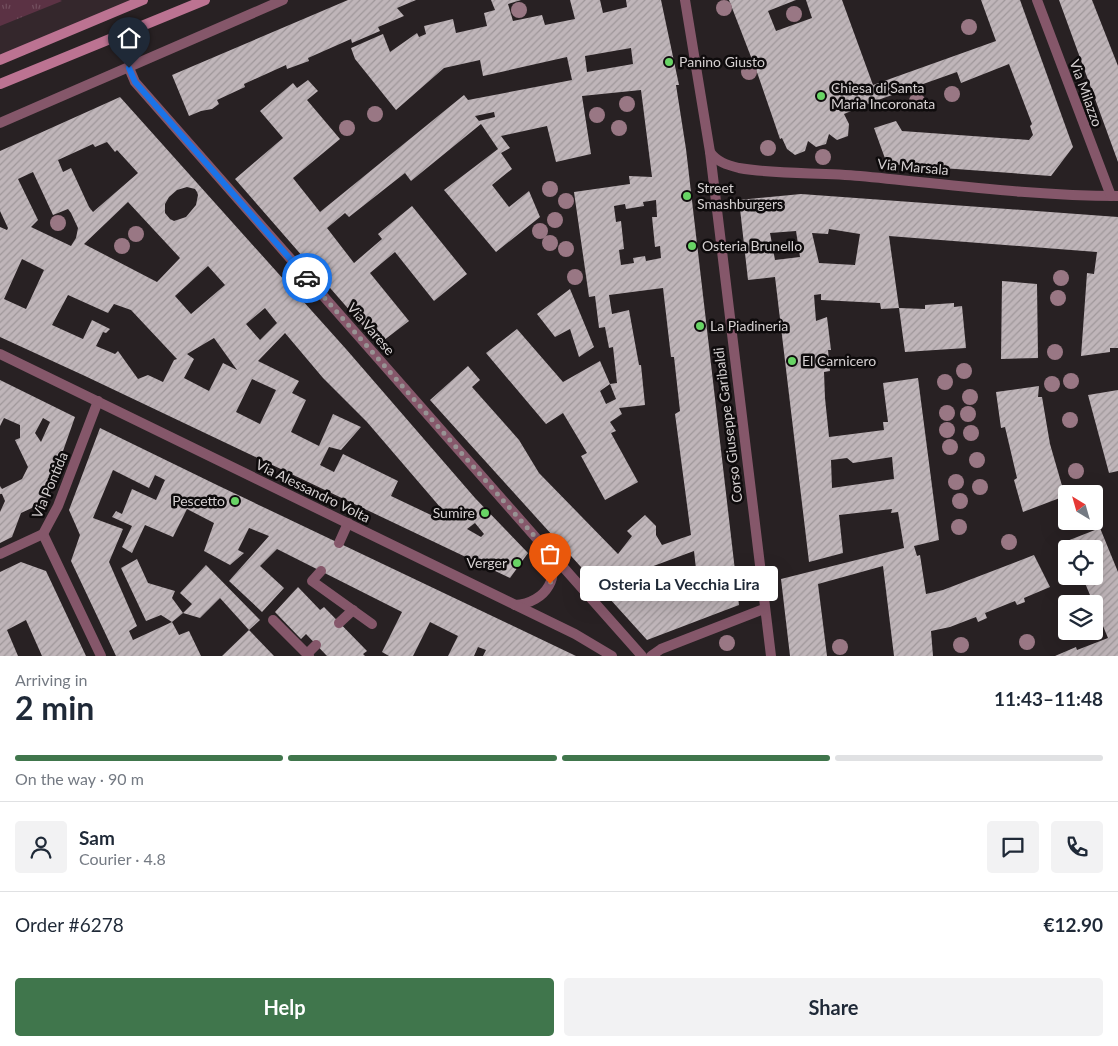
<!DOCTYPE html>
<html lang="en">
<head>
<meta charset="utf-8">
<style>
  :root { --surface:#fff; --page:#f2f2f3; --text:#1f2937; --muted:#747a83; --line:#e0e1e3; --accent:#40764c }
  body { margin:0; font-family:Lato,sans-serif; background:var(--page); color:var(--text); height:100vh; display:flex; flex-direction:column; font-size:19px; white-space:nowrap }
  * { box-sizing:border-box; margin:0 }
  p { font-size:16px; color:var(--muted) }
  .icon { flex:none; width:28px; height:28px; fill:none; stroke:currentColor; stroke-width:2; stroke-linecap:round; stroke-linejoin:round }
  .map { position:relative; height:656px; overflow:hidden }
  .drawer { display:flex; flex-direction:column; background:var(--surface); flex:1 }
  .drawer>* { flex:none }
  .needle { width:32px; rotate:323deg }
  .fabs { position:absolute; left:1058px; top:485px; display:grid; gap:10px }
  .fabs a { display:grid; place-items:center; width:45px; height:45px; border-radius:5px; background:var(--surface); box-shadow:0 5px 20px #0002; font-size:25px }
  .pin { position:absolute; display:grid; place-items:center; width:42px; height:42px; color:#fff; margin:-51px -21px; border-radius:50% 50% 50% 0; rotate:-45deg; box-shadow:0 0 5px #0007 }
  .pin .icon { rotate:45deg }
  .courier { position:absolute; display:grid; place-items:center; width:50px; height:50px; margin:-25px; border:4px solid #1a73e8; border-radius:50%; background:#fff; color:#222; box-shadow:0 1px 6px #0007 }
  .bubble { position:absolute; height:35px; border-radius:5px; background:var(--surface); box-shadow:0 5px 20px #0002; font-size:16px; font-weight:700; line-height:35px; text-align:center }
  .headline em { font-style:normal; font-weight:700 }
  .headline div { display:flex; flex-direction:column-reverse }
  .headline { display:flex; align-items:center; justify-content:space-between; height:85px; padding:0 15px }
  h1 { font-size:32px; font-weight:700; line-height:38px }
  .bar { display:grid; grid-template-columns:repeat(4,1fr); gap:8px 5px; align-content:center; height:60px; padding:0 15px }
  .bar i { height:6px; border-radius:4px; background:var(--line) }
  .bar .selected { background:var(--accent) }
  .bar p { grid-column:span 4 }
  .line { display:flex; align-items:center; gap:12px; padding:0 15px; border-top:1px solid var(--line) }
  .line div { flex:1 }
  .round { display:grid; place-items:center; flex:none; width:52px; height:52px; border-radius:5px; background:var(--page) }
  .action { display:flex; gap:10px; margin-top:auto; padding:10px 15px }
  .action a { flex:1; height:58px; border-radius:5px; background:var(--accent); color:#fff; font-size:20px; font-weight:700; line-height:58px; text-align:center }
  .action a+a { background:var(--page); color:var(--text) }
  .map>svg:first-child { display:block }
  .built { fill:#34272c }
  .grass { fill:url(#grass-tufts) }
  .building { fill:url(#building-hatch); fill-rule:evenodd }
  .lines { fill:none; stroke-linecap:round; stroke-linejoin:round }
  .service { stroke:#85576a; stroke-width:10 }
  .pedestrian { stroke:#85576a; stroke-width:10 }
  .minor { stroke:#85576a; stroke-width:10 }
  .secondary { stroke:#bc7392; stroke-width:10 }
  .tree { fill:#997784 }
  .done { stroke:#989394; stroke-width:5; stroke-dasharray:0 9 }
  .route { stroke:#1a73e8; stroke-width:6 }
  .poi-dot { fill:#68d465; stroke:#0e0b0c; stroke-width:2 }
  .labels { text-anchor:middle; stroke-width:5; stroke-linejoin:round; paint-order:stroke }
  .poi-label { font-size:14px; fill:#d5d0d1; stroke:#0e0b0c; text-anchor:start }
  .street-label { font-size:14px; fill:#d5d0d1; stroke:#0e0b0c }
</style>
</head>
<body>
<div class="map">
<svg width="1118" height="656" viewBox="0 0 1118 656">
  <defs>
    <pattern id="grass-tufts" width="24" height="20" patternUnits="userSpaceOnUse" patternTransform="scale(1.25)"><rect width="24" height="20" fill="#5b3244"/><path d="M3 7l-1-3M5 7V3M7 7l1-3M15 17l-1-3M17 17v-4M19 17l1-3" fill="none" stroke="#724f5e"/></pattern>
    <pattern id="building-hatch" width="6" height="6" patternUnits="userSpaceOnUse" patternTransform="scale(1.25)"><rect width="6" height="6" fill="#bfb5b9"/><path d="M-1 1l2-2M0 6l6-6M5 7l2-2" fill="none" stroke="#9f979a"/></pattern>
  </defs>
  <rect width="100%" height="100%" fill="#282123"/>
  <path class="built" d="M0 0H138L0 59Z"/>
  <path class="grass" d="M0 0H60L62 1 0 26Z"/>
  <g class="building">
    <path d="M348 0H416L397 8 404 16 378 27 380 31 352 43 351 39 308 58 309 61 287 69 286 65 244 84 245 87 217 100 219 104 212 109 201 111 189 116 172 75Z"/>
    <path d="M491 0H521L508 4 513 21 542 15 545 25 575 19 570 0H600L603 13 627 7 626 0H661L679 85H676L686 149 739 605 647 640 430 400 468 366 480 380 472 387 519 440 539 473 618 554 632 536 627 531 645 515 656 526V535L662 545 691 535 675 414 680 411 674 357H671L663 288 609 295 612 314 629 310 639 365H641L645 405 619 408 622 414 610 422 616 431 611 433 638 482 605 500 581 456 587 453 563 413 546 424 486 353 517 329 563 382 600 361 610 384 600 391 606 404 616 399 610 384 617 383 613 347 609 348 605 327 599 328 595 296 589 297 574 192 630 184 629 176 652 177 641 90 582 96 591 154 556 162 547 126 501 136 510 148 501 153 512 169 492 185 509 207 529 191 540 217 496 252 444 190 498 149 481 124 411 181 405 173 349 217 345 213 327 228 354 263 382 239 378 234 412 206 467 274 434 301 395 252 370 273 409 321 379 344 235 179 283 138 260 111 293 83 297 88 308 80 318 91 307 100 340 139 293 178 320 212 464 95 468 100 572 80 567 57 483 76 480 60 444 68 396 110 355 59 351 48 383 34 390 52 417 33 419 37 426 34 424 26 453 19 456 33 487 26 484 13 495 10ZM631 48 633 64 587 72 585 56ZM494 112 495 117 479 121 475 116ZM656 200 657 217H652L655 247 660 246 661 258 646 261 645 256 633 258 634 263 621 265 619 250 624 249 621 221 616 222 614 206 625 204 626 209 644 206 643 202ZM694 551 697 578 657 591 640 571Z"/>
    <path d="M729 0H796L768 11 776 31 812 18 806 0H842L873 85 996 41 981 0H1020L1073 147 1051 176 887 164 874 128 896 121 902 131 1029 140 1033 135 1030 126 1032 124 1009 64 961 83 957 72 878 100 844 114 849 124 848 136 837 140 829 134 826 144 816 147 808 141 805 151 795 155 787 149 782 138 780 139 758 75Z"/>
    <path d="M1059 0H1092L1118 66V162Z"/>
    <path d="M120 97 346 349 475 498 528 553 510 578 85 376 0 337V227L7 230 8 228 0 211V151ZM107 142 115 152 117 150 138 173 93 212 89 207 71 168 63 172 58 160 93 144 95 147ZM33 172 53 215 68 209 71 213 78 228 76 238 71 246 31 227 38 220 18 179ZM187 187 195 189 197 192 198 195 196 205 186 217 174 221 170 219 165 213V204L169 197 177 190ZM128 202 180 258 157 282 84 244ZM22 259 44 270 26 309 4 299ZM208 266 225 285 191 314 175 296ZM68 295 108 313 114 304 131 310 177 359 174 360 163 382 148 375 138 379 118 351 115 354 96 346 103 332 106 333 110 329 92 320 83 339 52 325ZM265 308 277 323 260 340 246 324ZM285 333 323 378 367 422 440 507 431 515 391 496 398 481 343 454 334 472 320 465 329 447 341 450 361 427 333 414 319 446 291 432 306 400 292 393 299 381 258 361ZM214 338 237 370 223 363 209 391 184 378 194 359 187 354ZM252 379 276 390 260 424 236 412ZM475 523 484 534 481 537 467 529Z"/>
    <path d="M801 194 1118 217V348H1110V352L1081 356 1087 273 1094 274 1097 252 889 236 899 308 925 309V305L954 303V307L962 306 966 348 905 352 899 308 881 309 880 303 821 300V294L814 295 816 321 827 317 831 350H828L830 371 824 372 825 398 829 437 884 430 883 422H888L883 383 918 378 939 540 914 546 917 556 920 555 926 594 943 590 1034 555 1050 587 1024 598 1025 602 1017 605 1015 601 985 613 987 618 978 622 976 617 950 627 931 631 933 656H894L883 566 818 584 827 656H790L781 579 904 548 898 512 891 513 892 509 839 515 843 553 809 562 775 277 748 280 739 200ZM829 229 860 234 855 265 819 263 812 233 828 234ZM796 231 800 257 775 260 770 233ZM892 457 894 479 832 488 831 460 847 458 853 463Z"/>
    <path d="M1002 281 1037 284 1038 358 1001 359Z"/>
    <path d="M570 289 594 347 579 357 570 329 555 337 537 314Z"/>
    <path d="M0 380 75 417 45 502 21 513 12 537 0 543V512L5 501 2 494H0V486L2 489 22 479 28 467 15 440 20 438V425L4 418 0 426ZM43 418 50 422 41 442 35 433Z"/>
    <path d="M1039 386 1038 397H1042L1050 444 1065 496 1023 512 1014 480 1017 478 1005 427 1001 428 996 392Z"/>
    <path d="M1118 390V471L1109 473 1088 395Z"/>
    <path d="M100 428 219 486 576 656H483L486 650 478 647 474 656H448L458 636 430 622 413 656H389L382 652 402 612 277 549 260 566 284 588 262 612 229 581 269 536 249 528 238 550 244 553 230 565 204 551 214 523 187 509 173 537 145 525 132 553 122 547 132 526 112 517 116 511 122 514 132 489 156 500 165 480 155 475 149 488 113 470 93 518 123 529 109 562 137 626 129 631 133 640 172 622 179 635 189 631 201 656H116L71 561 80 535 69 510Z"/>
    <path d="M1100 528 1118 572V656H1055L1076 647 1077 650 1108 638 1082 576H1094V549H1070L1067 541Z"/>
    <path d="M137 559 148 583 175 591 172 598 183 613 192 604 180 593 206 565 260 620 249 630 220 598 200 618 183 613 172 622 161 615 146 621 121 568Z"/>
    <path d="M21 562 46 571 86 656H42L26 620 7 630 18 656H0V572Z"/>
    <path d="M298 587 320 610 324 607 367 651 363 654 365 656H327L306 634 301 639 275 612Z"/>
    <path d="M249 630 274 656H222Z"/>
  </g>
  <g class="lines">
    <g class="service">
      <path d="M339 543 348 523"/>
      <path d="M321 571 312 581 372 624"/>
      <path d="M273 620 309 656"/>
      <path d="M339 623 353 610"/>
      <path d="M307 654 316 645"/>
    </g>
    <g class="pedestrian">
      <path d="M710 152 771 656"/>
      <path d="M553 563 564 568 642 656"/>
      <path d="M651 656 661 649 764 609"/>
    </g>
    <g class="minor">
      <path d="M685 0 710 152C717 162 727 165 739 168 779 175 820 172 860 176 946 184 1032 196 1118 196"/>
      <path d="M1037 0 1111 196"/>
      <path d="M129 68 135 82 545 548C564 575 546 603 515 605"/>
      <path d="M0 123 283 0"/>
      <path d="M0 354 575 634 612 656"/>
      <path d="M43 534 101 656"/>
      <path d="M0 554 43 534 58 506 98 401"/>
    </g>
    <g class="secondary">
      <path d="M0 60 143 0"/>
      <path d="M0 84 205 0"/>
    </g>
  </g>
  <g class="tree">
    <circle cx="724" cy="8" r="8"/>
    <circle cx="519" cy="10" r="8"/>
    <circle cx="794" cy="14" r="8"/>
    <circle cx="969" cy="27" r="8"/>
    <circle cx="749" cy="72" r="8"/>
    <circle cx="952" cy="94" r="8"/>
    <circle cx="917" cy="101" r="8"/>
    <circle cx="627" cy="104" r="8"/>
    <circle cx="375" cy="114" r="8"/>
    <circle cx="597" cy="115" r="8"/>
    <circle cx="347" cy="128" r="8"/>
    <circle cx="619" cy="128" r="8"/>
    <circle cx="768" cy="148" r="8"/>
    <circle cx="823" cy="157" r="8"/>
    <circle cx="550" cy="189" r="8"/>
    <circle cx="566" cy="201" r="8"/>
    <circle cx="555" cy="220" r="8"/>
    <circle cx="58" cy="223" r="8"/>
    <circle cx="540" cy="231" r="8"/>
    <circle cx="136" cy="234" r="8"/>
    <circle cx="550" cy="243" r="8"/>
    <circle cx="122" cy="246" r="8"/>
    <circle cx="566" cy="249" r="8"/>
    <circle cx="575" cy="277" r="8"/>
    <circle cx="1061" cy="278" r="8"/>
    <circle cx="1058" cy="298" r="8"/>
    <circle cx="1055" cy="352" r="8"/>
    <circle cx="964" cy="371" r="8"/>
    <circle cx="1071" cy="381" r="8"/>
    <circle cx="945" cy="382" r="8"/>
    <circle cx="1052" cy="384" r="8"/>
    <circle cx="970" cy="397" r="8"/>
    <circle cx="947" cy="413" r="8"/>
    <circle cx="968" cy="414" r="8"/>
    <circle cx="1070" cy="420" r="8"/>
    <circle cx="947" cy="430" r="8"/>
    <circle cx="971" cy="433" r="8"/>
    <circle cx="950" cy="447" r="8"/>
    <circle cx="977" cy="460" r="8"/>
    <circle cx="1076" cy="471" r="8"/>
    <circle cx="956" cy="482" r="8"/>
    <circle cx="980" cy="487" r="8"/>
    <circle cx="960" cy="501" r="8"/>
    <circle cx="959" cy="527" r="8"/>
    <circle cx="1009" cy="542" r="8"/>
    <circle cx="1027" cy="642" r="8"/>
    <circle cx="727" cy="643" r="8"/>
    <circle cx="961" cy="645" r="8"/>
    <circle cx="840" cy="647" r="8"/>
  </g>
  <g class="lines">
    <path class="done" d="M307 278 545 548C554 560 554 570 550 584"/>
    <path class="route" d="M129 68 135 82 307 278"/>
  </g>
  <g class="poi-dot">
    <circle cx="669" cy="62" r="5"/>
    <circle cx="821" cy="96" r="5"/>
    <circle cx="687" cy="196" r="5"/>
    <circle cx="692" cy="246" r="5"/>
    <circle cx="700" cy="326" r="5"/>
    <circle cx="792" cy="361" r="5"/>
    <circle cx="235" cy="501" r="5"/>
    <circle cx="485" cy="513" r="5"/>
    <circle cx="517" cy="563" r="5"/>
  </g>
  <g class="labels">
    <g class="poi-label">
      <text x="679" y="67">Panino Giusto</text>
      <text x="831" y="93">Chiesa di Santa<tspan x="831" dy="16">Maria Incoronata</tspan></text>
      <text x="697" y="193">Street<tspan x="697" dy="16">Smashburgers</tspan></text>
      <text x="702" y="251">Osteria Brunello</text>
      <text x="710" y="331">La Piadineria</text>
      <text x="802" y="366">El Carnicero</text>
      <text x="225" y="506" text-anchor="end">Pescetto</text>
      <text x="475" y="518" text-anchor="end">Sumire</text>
      <text x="507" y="568" text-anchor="end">Verger</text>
    </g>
    <g class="street-label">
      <text transform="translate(1086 93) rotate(70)" y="5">Via Milazzo</text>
      <text transform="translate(913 167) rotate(5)" y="5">Via Marsala</text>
      <text transform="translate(371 329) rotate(49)" y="5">Via Varese</text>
      <text transform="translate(728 425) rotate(-97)" y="5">Corso Giuseppe Garibaldi</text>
      <text transform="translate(50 485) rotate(-67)" y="5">Via Pontida</text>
      <text transform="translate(313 491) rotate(26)" y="5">Via Alessandro Volta</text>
    </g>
  </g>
</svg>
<div class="fabs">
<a><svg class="needle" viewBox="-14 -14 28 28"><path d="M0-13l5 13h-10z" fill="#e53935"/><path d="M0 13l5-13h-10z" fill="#747a83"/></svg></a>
<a><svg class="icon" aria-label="locate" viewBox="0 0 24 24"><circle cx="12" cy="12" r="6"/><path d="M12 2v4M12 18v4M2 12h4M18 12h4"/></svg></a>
<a><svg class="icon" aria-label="layers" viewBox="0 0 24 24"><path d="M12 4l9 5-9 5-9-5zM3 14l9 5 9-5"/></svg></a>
</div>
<div class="pin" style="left:550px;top:584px;background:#ea580c"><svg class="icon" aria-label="bag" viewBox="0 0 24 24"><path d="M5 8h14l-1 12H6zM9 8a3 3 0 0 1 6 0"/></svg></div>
<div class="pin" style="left:129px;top:68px;background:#1f2937"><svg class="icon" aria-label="home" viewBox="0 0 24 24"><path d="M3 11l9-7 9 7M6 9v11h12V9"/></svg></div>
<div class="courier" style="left:307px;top:278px"><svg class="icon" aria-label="car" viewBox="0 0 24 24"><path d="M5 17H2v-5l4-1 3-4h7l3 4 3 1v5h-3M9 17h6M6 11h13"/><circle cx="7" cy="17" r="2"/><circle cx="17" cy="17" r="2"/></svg></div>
<div class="bubble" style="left:580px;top:566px;width:198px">Osteria La Vecchia Lira</div>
</div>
<section class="drawer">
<div class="headline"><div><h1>2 min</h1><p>Arriving in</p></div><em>11:43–11:48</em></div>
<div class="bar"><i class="selected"></i><i class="selected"></i><i class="selected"></i><i></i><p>On the way · 90 m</p></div>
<div class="line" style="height:90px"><a class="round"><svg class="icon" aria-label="person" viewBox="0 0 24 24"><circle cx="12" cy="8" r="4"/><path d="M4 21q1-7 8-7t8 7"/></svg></a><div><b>Sam</b><p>Courier · 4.8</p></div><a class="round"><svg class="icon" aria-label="chat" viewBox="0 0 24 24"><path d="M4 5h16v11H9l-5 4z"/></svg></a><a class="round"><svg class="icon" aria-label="phone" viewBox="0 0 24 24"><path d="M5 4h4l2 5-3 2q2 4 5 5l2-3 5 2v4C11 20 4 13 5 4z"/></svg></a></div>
<div class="line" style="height:65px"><div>Order #6278</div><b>€12.90</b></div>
<div class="action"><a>Help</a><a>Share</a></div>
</section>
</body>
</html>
